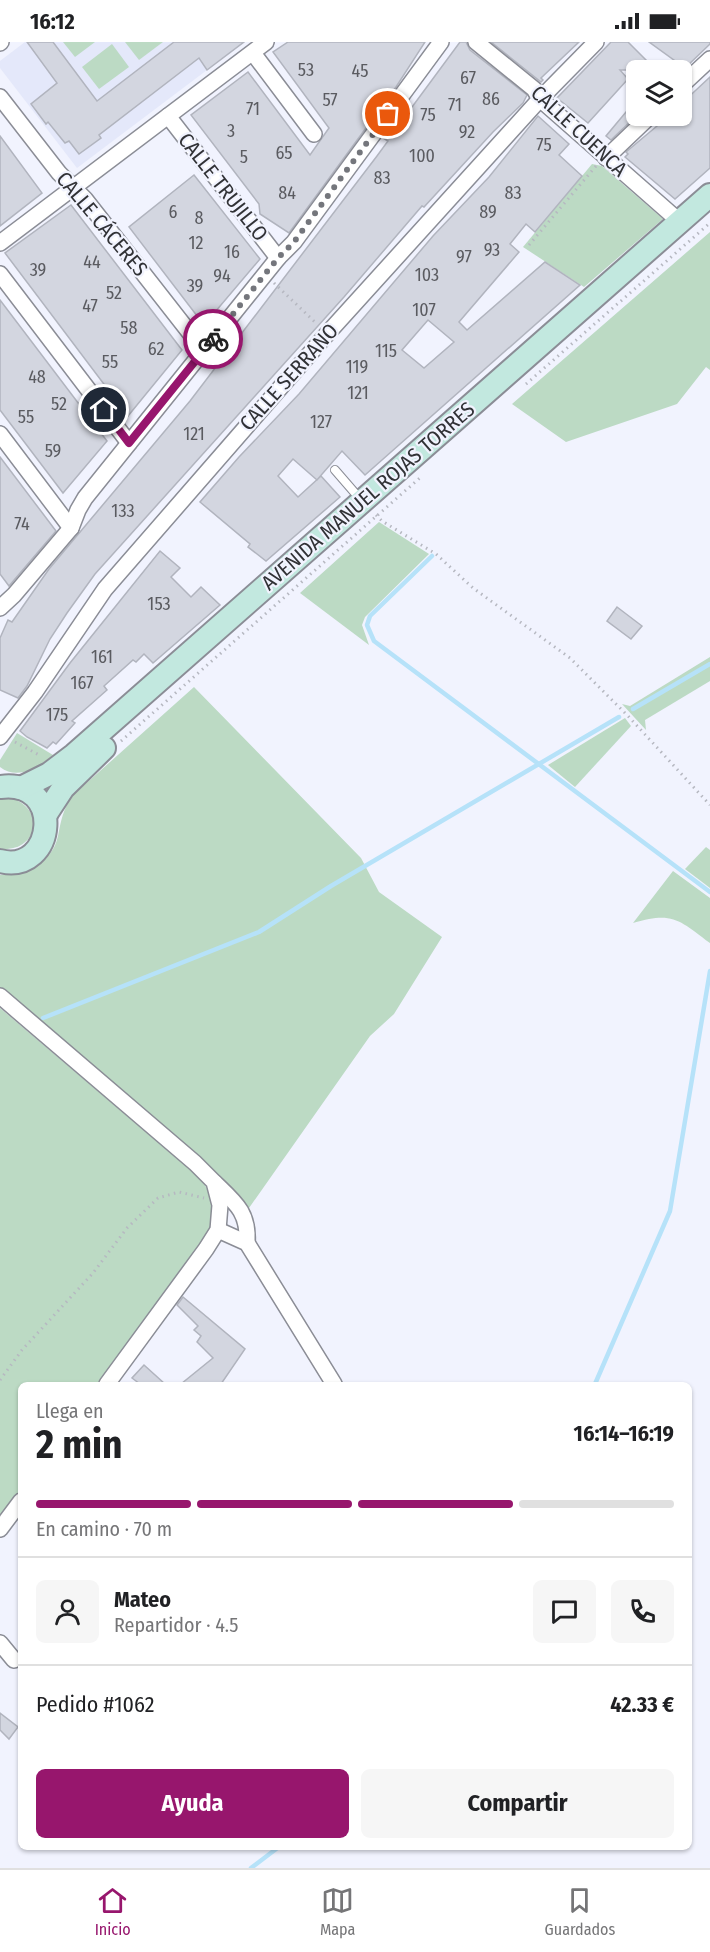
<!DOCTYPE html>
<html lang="es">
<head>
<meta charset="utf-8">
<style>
  :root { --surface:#fff; --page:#f6f6f6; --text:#202124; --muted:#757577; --line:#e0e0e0; --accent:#97166d }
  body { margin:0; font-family:"Fira Sans Condensed",sans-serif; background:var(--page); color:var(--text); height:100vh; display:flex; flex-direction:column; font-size:22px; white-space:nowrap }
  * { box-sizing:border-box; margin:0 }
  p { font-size:20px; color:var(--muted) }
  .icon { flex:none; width:33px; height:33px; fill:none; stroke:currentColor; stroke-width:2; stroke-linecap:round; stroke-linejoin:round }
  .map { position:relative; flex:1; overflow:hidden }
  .sheet { position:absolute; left:18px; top:1340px; width:674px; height:468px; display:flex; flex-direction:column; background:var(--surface); border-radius:9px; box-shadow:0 2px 4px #0004 }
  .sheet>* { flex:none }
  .controls { position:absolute; left:626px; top:18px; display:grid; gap:12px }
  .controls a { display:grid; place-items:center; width:66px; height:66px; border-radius:9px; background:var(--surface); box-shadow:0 2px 4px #0004; font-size:30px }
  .pin { position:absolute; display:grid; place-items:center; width:51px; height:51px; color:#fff; margin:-26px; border:3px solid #fff; border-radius:50%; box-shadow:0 2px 6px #0007 }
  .courier { position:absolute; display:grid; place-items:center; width:60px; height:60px; margin:-30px; border:4px solid #97166d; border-radius:50%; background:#fff; color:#222; box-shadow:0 2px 8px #0007 }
  .overview em { font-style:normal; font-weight:700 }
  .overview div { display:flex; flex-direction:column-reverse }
  .overview { display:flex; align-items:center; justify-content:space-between; height:102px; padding:0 18px }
  h1 { font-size:39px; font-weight:700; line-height:45px }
  .bar { display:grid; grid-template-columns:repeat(4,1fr); gap:9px 6px; align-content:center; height:72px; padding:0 18px }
  .bar i { height:8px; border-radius:4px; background:var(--line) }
  .bar .selected { background:var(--accent) }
  .bar p { grid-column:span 4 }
  .line { display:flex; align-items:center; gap:15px; padding:0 18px; border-top:2px solid var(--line) }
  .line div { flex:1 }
  .round { display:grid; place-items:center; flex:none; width:63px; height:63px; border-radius:9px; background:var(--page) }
  .cta { display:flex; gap:12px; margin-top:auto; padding:12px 18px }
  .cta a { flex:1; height:69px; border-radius:9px; background:var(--accent); color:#fff; font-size:24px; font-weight:700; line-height:69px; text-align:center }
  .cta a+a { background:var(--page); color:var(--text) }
  .status { display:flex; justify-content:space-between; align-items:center; height:42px; padding:0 30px; background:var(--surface); direction:ltr }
  .status svg { height:16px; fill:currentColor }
  .tab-bar { display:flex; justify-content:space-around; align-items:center; height:84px; border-top:2px solid var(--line); background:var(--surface); font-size:16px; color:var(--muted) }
  .tab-bar a { display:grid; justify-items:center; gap:3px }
  .tab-bar .selected { color:var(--accent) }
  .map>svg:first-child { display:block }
  .built { fill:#e4e8fa }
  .green { fill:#bcdac4 }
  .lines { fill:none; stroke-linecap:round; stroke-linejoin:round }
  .stream { stroke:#b6e2f9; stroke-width:4.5 }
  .building { fill:#d3d6e0; stroke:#b1b4be; stroke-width:1.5; fill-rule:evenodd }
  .lane-casing { stroke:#8b8d96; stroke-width:10 }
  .street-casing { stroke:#8b8d96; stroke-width:18 }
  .secondary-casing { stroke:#8b8d96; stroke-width:26 }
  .path { stroke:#b6b8c1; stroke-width:3; stroke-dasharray:1.5 4.5; stroke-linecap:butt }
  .lane { stroke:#fff; stroke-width:8 }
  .street { stroke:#fff; stroke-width:15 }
  .secondary { stroke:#c2e8df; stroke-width:22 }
  .done { stroke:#74767c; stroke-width:6; stroke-dasharray:0 10.8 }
  .route { stroke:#97166d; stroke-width:8 }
  .labels { text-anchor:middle; stroke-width:4.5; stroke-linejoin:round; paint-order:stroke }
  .number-label { font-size:18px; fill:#5a5b60 }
  .street-label { font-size:21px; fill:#313236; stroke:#f1f3fe }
</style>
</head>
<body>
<div class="status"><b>16:12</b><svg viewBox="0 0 49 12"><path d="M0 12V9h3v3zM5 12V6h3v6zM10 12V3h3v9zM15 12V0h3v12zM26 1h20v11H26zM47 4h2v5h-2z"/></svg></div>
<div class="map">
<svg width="710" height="1826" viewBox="0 0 710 1826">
  <rect width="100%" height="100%" fill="#f1f3fe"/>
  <path class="built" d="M25 0H186L207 28 77 126 0 26V19Z"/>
  <g class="green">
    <path d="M63 0H95L75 15Z"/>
    <path d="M125 0H163L139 18Z"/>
    <path d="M112 2 129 25 99 47 82 25Z"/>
    <path d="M592 122 602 124 663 177 584 245 523 205Z"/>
    <path d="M710 190V328L706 325 677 362 566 400 512 362Z"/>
    <path d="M379 480 429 512 365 575 362 583 369 603 300 551Z"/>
    <path d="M710 615V639L645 678 646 688 622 662 630 664Z"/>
    <path d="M194 645 361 816 379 850 442 895 394 972 370 994 249 1166 0 946V833C25 831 52 822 58 794 61 778 63 768 72 754Z"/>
    <path d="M625 676 631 684 575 745 548 723Z"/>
    <path d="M17 691 53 713C39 725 18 739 0 725V718Z"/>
    <path d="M11 756C46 767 38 809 2 807L0 806V757Z"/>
    <path d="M706 805 710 808V846L685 827Z"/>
    <path d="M673 829 710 856V901C679 878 673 869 633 881Z"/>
    <path d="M0 966 200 1136C217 1159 217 1174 204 1199L98 1342H21V1447L0 1475Z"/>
  </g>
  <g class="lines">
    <g class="stream">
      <path d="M432 514 370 574 367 583 374 599 710 850"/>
      <path d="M633 667 710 622"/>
      <path d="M43 976 259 890 331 844 619 675"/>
      <path d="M595 1342 670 1169 710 929"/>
      <path d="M251 1826 280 1804"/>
    </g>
  </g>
  <g class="building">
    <path d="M27 0H53L97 59 174 0H244L207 28 199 16 99 93 101 96 79 112 69 99 65 101 48 80 46 82 31 62 57 41Z"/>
    <path d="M288 0H425L396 45 289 191 260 172 259 162 191 73 248 30 310 113 329 86 273 10Z"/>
    <path d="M460 0H466L470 8 527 53 523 61 493 90 424 165 422 164 344 255 95 532 67 571 50 597 27 644 18 656 0 648V596L8 578 12 580 49 527 190 359 377 114 388 99 383 96 393 82 398 84Z"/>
    <path d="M491 0H579L541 36 543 38 541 40Z"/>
    <path d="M611 0H628L656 28H620L628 37 588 81 557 56Z"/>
    <path d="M649 0H710V2L685 26Z"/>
    <path d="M710 35V126L675 157 625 115 628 112 626 110 669 74H681V62Z"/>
    <path d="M636 58V74L611 98 606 94Z"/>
    <path d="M538 74 569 102 559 113 582 134 535 190 526 182 510 202 519 210 459 280 467 288 545 220 580 243 365 433 342 409 317 438 293 417 278 434 298 455 321 434 340 455 266 519 248 505 250 502 200 460 239 415 299 352 433 194 489 135ZM428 278 454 300 424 326 402 308Z"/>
    <path d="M0 94 42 151 0 184Z"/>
    <path d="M194 133 260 217 204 283 129 185Z"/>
    <path d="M71 163 182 308 128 374 5 211Z"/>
    <path d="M0 258 107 399 63 451 0 368Z"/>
    <path d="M0 415 56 489 9 544 0 532Z"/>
    <path d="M160 509 180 526 171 535 191 555 201 545 220 563 153 621 144 612 136 620 133 618 104 644 107 648 72 679 75 681 56 702 53 700 47 706 27 695 20 689 70 621Z"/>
    <path d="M617 565 642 584 631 597 607 579Z"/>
    <path d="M183 1255 245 1307 221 1342H181L213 1316 197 1300 201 1294 194 1288 198 1284 177 1263Z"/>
    <path d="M144 1323 165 1342H140L132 1336Z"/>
    <path d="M0 1671 18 1685 9 1697 0 1688Z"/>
  </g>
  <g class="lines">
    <defs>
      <path id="lane" d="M335 428 361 458"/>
      <g id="street">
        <path d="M476 0 534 47 540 57 680 180"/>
        <path d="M0 1 1 0"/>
        <path d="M253 11 314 92"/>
        <path d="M681 44 710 17"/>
        <path d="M0 55 59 131 85 157 204 309"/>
        <path d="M168 74 278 216"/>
        <path d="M606 116 650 74"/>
        <path d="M0 201 266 0"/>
        <path d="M0 232 129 401"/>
        <path d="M0 392 71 486"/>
        <path d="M0 566 14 553 71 486 78 468 85 456 278 216 294 200 441 0"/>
        <path d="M0 695 35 650 105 547 327 292 540 57 596 0"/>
        <path d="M0 954 195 1121 214 1140 220 1163 218 1188 206 1207 107 1342"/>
        <path d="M215 1141C236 1161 249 1171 247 1201"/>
        <path d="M218 1188 247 1201 334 1342"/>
        <path d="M0 1487 21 1459"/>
        <path d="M0 1601 14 1618"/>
      </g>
      <g id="secondary">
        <path d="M0 745C65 736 56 833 0 819"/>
        <path d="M21 746 49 732 74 713 710 153"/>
        <path d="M46 772 63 746 104 706"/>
      </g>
    </defs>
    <use href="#lane" class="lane-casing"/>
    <use href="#street" class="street-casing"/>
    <use href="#secondary" class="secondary-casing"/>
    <g class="path">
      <path d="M529 203 596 124"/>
      <path d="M274 241 317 282"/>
      <path d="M526 342 710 181"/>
      <path d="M376 473 382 479 436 512 473 546 570 616 628 674 710 763"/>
      <path d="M121 699 422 434"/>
      <path d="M15 700 41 714"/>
      <path d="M0 1338 22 1308 93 1231 127 1186 158 1156 179 1150 204 1156"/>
    </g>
    <use href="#lane" class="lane"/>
    <use href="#street" class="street"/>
    <use href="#secondary" class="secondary"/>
  </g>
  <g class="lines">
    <path class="done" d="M213 297 278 216 294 200 388 72"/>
    <path class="route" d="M104 368 129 401 213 297"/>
  </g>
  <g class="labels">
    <g class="number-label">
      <text x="306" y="34">53</text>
      <text x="360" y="35">45</text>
      <text x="468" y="42">67</text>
      <text x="491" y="63">86</text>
      <text x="330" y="64">57</text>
      <text x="455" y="69">71</text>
      <text x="253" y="73">71</text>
      <text x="428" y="79">75</text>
      <text x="231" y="95">3</text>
      <text x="467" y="96">92</text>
      <text x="544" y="109">75</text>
      <text x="284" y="117">65</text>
      <text x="422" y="120">100</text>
      <text x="244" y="121">5</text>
      <text x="382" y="142">83</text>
      <text x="287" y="157">84</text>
      <text x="513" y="157">83</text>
      <text x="173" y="176">6</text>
      <text x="488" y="176">89</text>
      <text x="199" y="182">8</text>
      <text x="196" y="207">12</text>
      <text x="492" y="214">93</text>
      <text x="232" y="216">16</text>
      <text x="464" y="221">97</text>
      <text x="92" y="226">44</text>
      <text x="38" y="234">39</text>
      <text x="427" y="239">103</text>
      <text x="222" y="240">94</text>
      <text x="195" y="250">39</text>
      <text x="114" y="257">52</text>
      <text x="90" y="270">47</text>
      <text x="424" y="274">107</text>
      <text x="129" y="292">58</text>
      <text x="156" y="313">62</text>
      <text x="386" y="315">115</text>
      <text x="110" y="326">55</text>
      <text x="357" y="331">119</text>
      <text x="37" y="341">48</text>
      <text x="358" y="357">121</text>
      <text x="59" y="368">52</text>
      <text x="26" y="381">55</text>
      <text x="321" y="386">127</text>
      <text x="194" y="398">121</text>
      <text x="53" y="415">59</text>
      <text x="123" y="475">133</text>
      <text x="22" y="488">74</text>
      <text x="159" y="568">153</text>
      <text x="102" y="621">161</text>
      <text x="82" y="647">167</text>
      <text x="57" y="679">175</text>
    </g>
    <g class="street-label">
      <text transform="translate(579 89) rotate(43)" y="7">CALLE CUENCA</text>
      <text transform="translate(223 145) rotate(52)" y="7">CALLE TRUJILLO</text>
      <text transform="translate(102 182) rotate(50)" y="7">CALLE CÁCERES</text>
      <text transform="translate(289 335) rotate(-48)" y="7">CALLE SERRANO</text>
      <text transform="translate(368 454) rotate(-41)" y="7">AVENIDA MANUEL ROJAS TORRES</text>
    </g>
  </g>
</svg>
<div class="controls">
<a><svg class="icon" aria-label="layers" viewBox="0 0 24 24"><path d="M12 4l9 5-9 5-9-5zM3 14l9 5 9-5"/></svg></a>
</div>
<div class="pin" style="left:388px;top:72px;background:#ea580c"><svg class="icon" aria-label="bag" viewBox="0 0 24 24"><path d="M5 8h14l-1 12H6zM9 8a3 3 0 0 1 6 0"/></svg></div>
<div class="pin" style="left:104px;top:368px;background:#1f2937"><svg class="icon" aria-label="home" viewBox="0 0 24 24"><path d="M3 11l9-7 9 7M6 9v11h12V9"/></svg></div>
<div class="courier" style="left:213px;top:297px"><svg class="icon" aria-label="bike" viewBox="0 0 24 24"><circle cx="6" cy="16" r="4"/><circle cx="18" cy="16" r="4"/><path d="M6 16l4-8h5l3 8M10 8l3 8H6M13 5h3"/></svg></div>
<section class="sheet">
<div class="overview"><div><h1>2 min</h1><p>Llega en</p></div><em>16:14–16:19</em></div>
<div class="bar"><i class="selected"></i><i class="selected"></i><i class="selected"></i><i></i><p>En camino · 70 m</p></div>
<div class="line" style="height:108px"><a class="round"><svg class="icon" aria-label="person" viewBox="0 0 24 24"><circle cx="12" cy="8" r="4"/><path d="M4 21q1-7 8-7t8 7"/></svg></a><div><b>Mateo</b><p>Repartidor · 4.5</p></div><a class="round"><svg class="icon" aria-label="chat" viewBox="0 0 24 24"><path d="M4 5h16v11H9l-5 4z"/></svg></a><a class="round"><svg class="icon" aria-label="phone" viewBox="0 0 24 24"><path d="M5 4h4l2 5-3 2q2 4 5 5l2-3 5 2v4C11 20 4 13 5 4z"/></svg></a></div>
<div class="line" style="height:78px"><div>Pedido #1062</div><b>42.33 €</b></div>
<div class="cta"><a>Ayuda</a><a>Compartir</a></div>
</section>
</div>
<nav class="tab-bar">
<a class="selected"><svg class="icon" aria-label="home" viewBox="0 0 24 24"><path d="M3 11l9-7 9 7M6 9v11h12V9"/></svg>Inicio</a>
<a><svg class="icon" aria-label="map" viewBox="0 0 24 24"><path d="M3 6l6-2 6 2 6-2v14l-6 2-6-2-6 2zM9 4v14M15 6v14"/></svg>Mapa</a>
<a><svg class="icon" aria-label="saved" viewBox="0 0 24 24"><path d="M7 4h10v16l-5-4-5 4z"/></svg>Guardados</a>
</nav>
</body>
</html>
